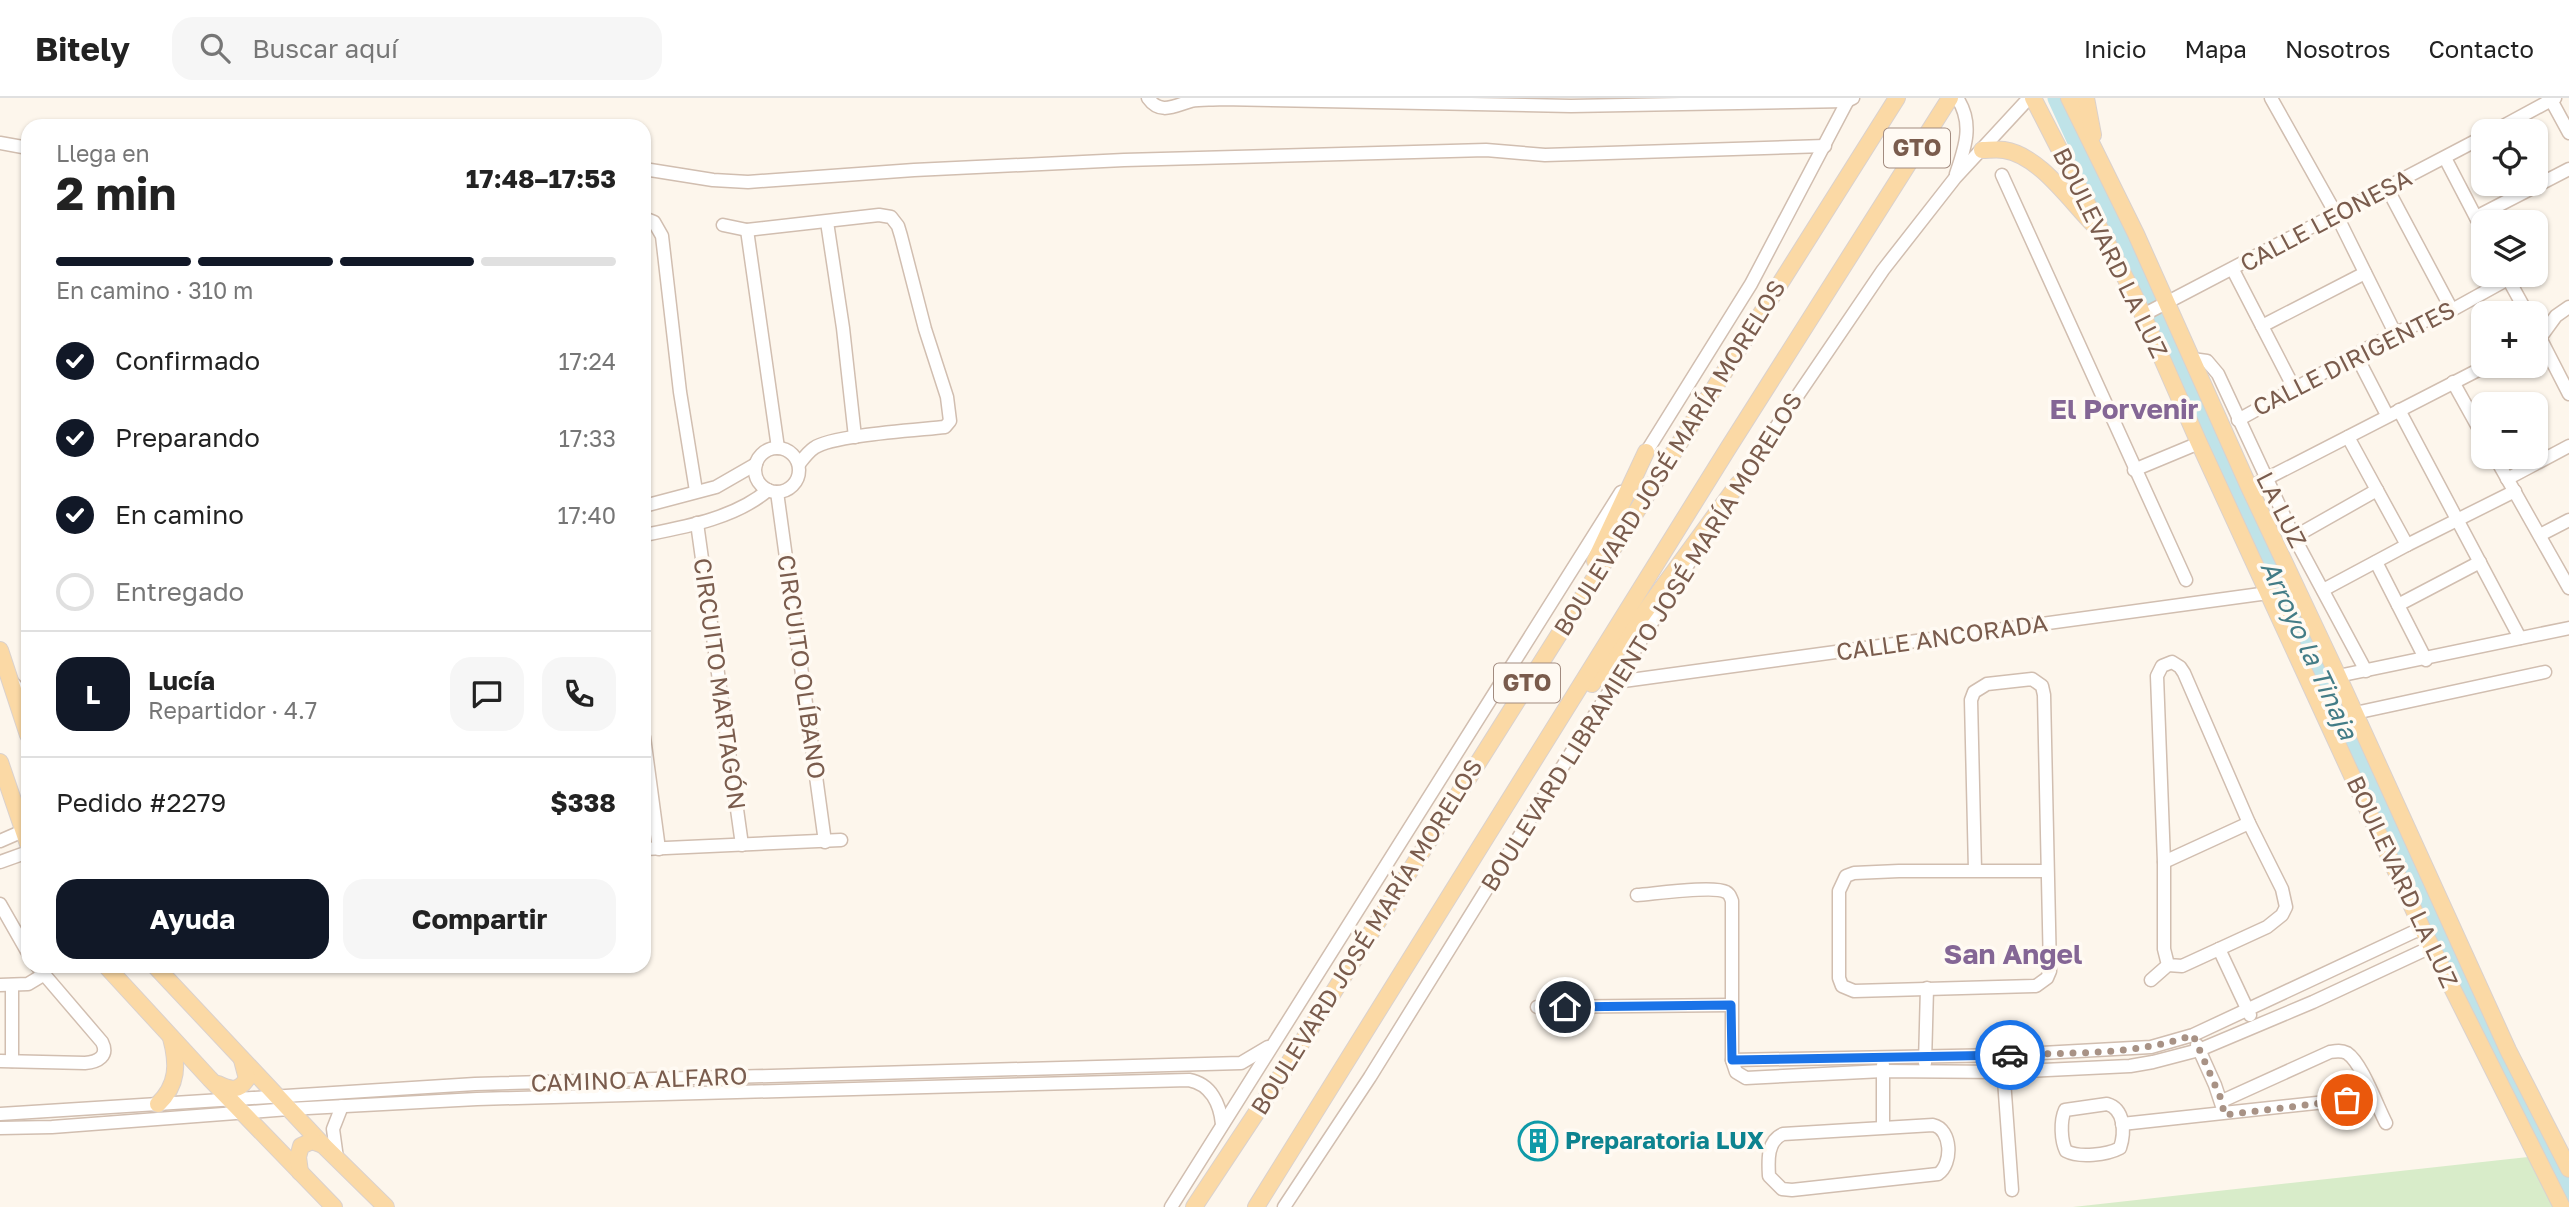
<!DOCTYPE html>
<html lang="es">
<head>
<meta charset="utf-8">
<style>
  :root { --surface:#fff; --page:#f6f6f6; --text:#222; --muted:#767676; --line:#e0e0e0; --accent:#111827 }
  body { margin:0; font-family:"Golos Text",sans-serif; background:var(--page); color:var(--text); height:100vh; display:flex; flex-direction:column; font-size:26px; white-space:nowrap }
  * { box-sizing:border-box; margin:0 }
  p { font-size:23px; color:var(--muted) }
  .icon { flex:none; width:38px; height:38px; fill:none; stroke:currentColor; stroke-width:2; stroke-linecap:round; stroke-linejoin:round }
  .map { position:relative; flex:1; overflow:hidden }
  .panel { position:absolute; left:21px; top:21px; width:630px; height:854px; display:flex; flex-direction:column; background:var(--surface); border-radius:21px; box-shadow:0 2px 5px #0004 }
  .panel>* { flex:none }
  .fabs { position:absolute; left:2471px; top:21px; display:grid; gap:14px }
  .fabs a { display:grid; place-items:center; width:77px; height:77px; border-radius:14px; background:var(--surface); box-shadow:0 2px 5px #0004; font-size:35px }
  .pin { position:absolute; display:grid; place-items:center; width:60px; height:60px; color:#fff; margin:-30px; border:4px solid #fff; border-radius:50%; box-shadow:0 2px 7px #0007 }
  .courier { position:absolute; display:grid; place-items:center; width:70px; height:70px; margin:-35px; border:5px solid #1a73e8; border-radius:50%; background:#fff; color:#222; box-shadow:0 2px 9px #0007 }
  .headline em { font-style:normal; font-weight:700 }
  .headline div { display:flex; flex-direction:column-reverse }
  .headline { display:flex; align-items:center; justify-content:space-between; height:119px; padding:0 35px }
  h1 { font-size:46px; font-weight:700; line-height:52px }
  .bar { display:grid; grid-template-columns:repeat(4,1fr); gap:10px 7px; align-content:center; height:84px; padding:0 35px }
  .bar i { height:9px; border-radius:5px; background:var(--line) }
  .bar .selected { background:var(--accent) }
  .bar p { grid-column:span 4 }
  .line { display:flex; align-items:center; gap:18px; padding:0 35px; border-top:2px solid var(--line) }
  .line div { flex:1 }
  .round { display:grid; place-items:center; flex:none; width:74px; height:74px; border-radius:21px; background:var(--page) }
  ol { padding:0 35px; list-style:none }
  li { display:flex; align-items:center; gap:21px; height:77px }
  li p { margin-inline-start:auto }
  li .icon { padding:7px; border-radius:50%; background:var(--accent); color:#fff; stroke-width:4 }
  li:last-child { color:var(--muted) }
  li i { width:38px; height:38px; border:4px solid var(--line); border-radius:50% }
  .primary-button { display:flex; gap:14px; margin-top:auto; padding:14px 35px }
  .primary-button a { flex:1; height:80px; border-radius:21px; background:var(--accent); color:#fff; font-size:28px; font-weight:700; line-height:80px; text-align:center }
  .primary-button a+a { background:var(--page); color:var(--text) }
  header { display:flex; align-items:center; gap:42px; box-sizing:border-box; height:98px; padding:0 35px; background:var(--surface); border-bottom:2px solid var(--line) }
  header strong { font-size:33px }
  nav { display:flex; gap:38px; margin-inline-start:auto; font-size:24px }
  .search { width:490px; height:63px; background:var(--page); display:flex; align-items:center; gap:18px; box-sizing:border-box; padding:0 24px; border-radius:21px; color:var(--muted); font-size:26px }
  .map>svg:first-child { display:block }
  .green { fill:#d8ecc9 }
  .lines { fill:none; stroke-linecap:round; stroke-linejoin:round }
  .river { stroke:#bfe3e8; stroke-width:19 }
  .minor-casing { stroke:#d1beb0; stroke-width:15 }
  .major-casing { stroke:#dad1cd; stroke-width:18 }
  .minor { stroke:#fff; stroke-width:12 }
  .major { stroke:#fbd9a5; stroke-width:16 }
  .done { stroke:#a89285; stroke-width:7; stroke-dasharray:0 12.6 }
  .route { stroke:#1a73e8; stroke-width:9 }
  .labels { text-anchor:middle; stroke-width:7; stroke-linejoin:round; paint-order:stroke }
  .shield { fill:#fffaf3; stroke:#a28b7f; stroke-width:2 }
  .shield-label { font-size:23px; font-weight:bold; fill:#7a5c4d }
  .street-label { font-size:24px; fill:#7a5c4d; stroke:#fffaf3 }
  .culture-label { font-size:24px; font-weight:bold; fill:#0d838f; stroke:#fffaf3; text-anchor:start }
  .water-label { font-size:26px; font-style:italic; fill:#437c86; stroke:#fffaf3 }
  .quarter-label { font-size:28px; font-weight:bold; fill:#846695; stroke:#fffaf3 }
</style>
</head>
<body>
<header>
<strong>Bitely</strong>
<div class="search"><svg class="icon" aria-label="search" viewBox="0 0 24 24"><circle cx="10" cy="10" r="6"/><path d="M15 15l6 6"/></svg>Buscar aquí</div>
<nav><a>Inicio</a><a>Mapa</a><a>Nosotros</a><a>Contacto</a></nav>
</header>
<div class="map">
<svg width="2569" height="1109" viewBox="0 0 2569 1109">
  <rect width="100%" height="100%" fill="#fdf6ec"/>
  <path class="green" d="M2528 1059 2555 1109H2073Z"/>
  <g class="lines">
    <path class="river" d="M2057 0 2490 948 2569 1100"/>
    <defs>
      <g id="minor">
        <path d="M1148 0C1160 17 1174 8 1191 3 1200 1 1211 2 1221 1L1571 8 1847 3 1853 0"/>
        <path d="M2271 0 2336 116 2395 235"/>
        <path d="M2551 2 2569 35"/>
        <path d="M2494 33 2555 0"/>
        <path d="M0 45 28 50"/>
        <path d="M2445 60 2483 133"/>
        <path d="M644 71 713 82 748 84 914 72 1124 62 1486 52 1545 57 1825 48"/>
        <path d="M1956 76C1965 50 1974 25 1957 0"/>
        <path d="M2002 77 2186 482"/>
        <path d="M2387 90 2452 212"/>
        <path d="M2476 119 2569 71"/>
        <path d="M644 120 654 124 662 138 680 294 696 393"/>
        <path d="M827 124 843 230 855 339"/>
        <path d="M723 127 747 132 879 117 891 119 898 128 901 138 925 231 947 299 950 323 945 329C919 332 832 337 814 350 808 354 803 361 799 366"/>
        <path d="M747 132 778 350"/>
        <path d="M2233 172 2294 290"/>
        <path d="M2506 177 2527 215"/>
        <path d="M2143 217 2483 39"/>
        <path d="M2262 228 2365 175"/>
        <path d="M2536 232 2569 296"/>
        <path d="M2536 242 2540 240 2556 218 2569 209"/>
        <path d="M2356 257 2387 317"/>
        <path d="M2192 261 2207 263 2218 276 2294 439 2366 573"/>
        <path d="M2453 284 2483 338"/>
        <path d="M2399 312 2520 540"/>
        <path d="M2238 322 2395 235 2452 212 2508 181"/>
        <path d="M2348 339 2407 447"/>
        <circle cx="777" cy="372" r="22"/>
        <path d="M2495 359 2569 490"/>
        <path d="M1642 361 1751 186 1849 0"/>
        <path d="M2134 372 2199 345"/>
        <path d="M2507 381 2569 348"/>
        <path d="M2258 385 2486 268"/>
        <path d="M1734 391 1883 172 1955 80 2029 0"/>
        <path d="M777 394 825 744"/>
        <path d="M644 408 716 389 756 366"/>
        <path d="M697 425 742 747"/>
        <path d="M644 437C685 429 736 420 768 392"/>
        <path d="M2540 437 2569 422"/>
        <path d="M2294 439 2377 392"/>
        <path d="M2376 464 2426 562"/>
        <path d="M2323 492 2407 447 2515 393"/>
        <path d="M2398 507 2480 464"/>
        <path d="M2338 578 2569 530"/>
        <path d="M11 583 28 601"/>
        <path d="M1616 584 2268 495"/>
        <path d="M2355 615 2545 574"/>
        <path d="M644 639 659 751"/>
        <path d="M0 743 23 733"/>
        <path d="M644 751 841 742"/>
        <path d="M0 764 28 754"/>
        <path d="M2164 764 2249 725"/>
        <path d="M1975 772 1971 602 1974 594 1987 586 2032 581 2042 588 2044 597 2050 873 2047 880 2036 888 1854 893 1842 888 1839 880V793L1846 778 1854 775 1899 773H2047"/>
        <path d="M1637 797C1653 796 1714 787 1726 794 1730 796 1730 798 1732 803V962L1736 974 1746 980 1883 973 2003 974 2130 968 2153 964 2199 952 2313 904 2431 849"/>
        <path d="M0 806 28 855"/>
        <path d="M2219 851 2250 917"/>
        <path d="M2151 882 2168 867 2182 868 2267 829 2282 817 2286 809 2282 791 2249 725 2184 575 2180 569 2172 564 2162 568 2157 578 2164 764V851L2168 867"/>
        <path d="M0 887 28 886 43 877"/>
        <path d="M1537 909 1731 907"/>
        <path d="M2197 947 2215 987 2223 1011"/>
        <path d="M1732 962 2004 957 2151 949 2193 937 2422 830"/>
        <path d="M0 963 85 965C98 964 109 958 102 944L37 868"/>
        <path d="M12 963V887"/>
        <path d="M1925 965 1927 890"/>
        <path d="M1883 967V1029"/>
        <path d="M2003 968 2012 1092"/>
        <path d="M2222 1003 2330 954C2336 953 2341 952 2347 955 2362 965 2377 1008 2386 1025"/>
        <path d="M2107 1006C2125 1011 2125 1035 2120 1050 2107 1057 2079 1060 2066 1053 2061 1043 2060 1023 2065 1012Z"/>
        <path d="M0 1016 475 986 1241 965 1268 949"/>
        <path d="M2122 1026 2372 999"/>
        <path d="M1933 1027C1952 1031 1953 1066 1938 1076L1792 1092 1782 1091 1769 1078C1768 1062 1767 1043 1783 1036Z"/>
        <path d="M0 1030 52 1029 289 1011 477 1001 1189 982C1211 986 1220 1006 1222 1026"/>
        <path d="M337 1060 333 1031 342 1008"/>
        <path d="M1171 1109 1621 394"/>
        <path d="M1284 1109 1370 979 1692 460"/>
      </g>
      <g id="major">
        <path d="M2033 0 2135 199 2199 345 2422 830 2562 1109"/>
        <path d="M2069 0 2136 136 2249 389 2338 578 2508 952 2569 1071"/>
        <path d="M2086 0 2093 37"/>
        <path d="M1982 52C1989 52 1997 51 2004 52 2039 57 2070 103 2094 127"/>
        <path d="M1595 463 1646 354"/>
        <path d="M0 552 28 637"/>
        <path d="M1592 586 1738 386"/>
        <path d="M0 664 28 746"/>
        <path d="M106 868 210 981 334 1109"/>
        <path d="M155 868 323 1047 386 1109"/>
        <path d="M218 986C231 992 238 994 247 981L242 962"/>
        <path d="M158 1006C178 987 178 966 171 940"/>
        <path d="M300 1074 298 1059 301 1048 312 1043 323 1047"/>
        <path d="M1194 1109 1280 979 1897 0"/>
        <path d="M1256 1109 1727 352 1950 0"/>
      </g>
    </defs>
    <use href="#minor" class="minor-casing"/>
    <use href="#major" class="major-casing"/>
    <use href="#minor" class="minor"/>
    <use href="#major" class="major"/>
  </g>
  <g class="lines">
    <path class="done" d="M2010 957C2071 954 2135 958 2193 937L2222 1003 2224 1017 2347 1002"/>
    <path class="route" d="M1565 909 1731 907 1732 962 2010 957"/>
  </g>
  <defs>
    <symbol id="building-ring" viewBox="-11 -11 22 22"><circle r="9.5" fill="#fffaf3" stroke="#0f9aa8" stroke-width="1.5"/><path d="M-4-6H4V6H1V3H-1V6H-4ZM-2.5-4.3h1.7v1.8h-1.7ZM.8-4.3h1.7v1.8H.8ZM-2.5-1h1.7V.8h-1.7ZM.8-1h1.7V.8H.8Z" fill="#0f9aa8"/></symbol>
  </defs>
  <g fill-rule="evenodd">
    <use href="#building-ring" x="1516" y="1021" width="44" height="44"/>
  </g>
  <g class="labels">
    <g class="shield">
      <rect x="1884" y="30.5" width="66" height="39" rx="5"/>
      <rect x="1494" y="565.5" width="66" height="39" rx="5"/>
    </g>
    <g class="shield-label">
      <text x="1917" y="58">GTO</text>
      <text x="1527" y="593">GTO</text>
    </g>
    <g class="street-label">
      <text transform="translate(2326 123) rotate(-28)" y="8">CALLE LEONESA</text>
      <text transform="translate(2110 155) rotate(64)" y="8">BOULEVARD LA LUZ</text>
      <text transform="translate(2354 261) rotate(-27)" y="8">CALLE DIRIGENTES</text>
      <text transform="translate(1670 360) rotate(-58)" y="8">BOULEVARD JOSÉ MARÍA MORELOS</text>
      <text transform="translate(2281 412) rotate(63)" y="8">LA LUZ</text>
      <text transform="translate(1942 540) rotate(-8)" y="8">CALLE ANCORADA</text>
      <text transform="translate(1642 544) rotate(-58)" y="8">BOULEVARD LIBRAMIENTO JOSÉ MARÍA MORELOS</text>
      <text transform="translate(801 569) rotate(82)" y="8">CIRCUITO OLÍBANO</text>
      <text transform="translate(719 586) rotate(82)" y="8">CIRCUITO MARTAGÓN</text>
      <text transform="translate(2402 784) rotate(65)" y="8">BOULEVARD LA LUZ</text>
      <text transform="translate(1367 839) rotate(-58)" y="8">BOULEVARD JOSÉ MARÍA MORELOS</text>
      <text transform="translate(639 982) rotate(-2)" y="8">CAMINO A ALFARO</text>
    </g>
    <g class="culture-label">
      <text x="1565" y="1051">Preparatoria LUX</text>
    </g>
    <g class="water-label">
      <text transform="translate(2309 552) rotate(65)" y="9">Arroyo la Tinaja</text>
    </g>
    <g class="quarter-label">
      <text x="2124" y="321">El Porvenir</text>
      <text x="2013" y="866">San Angel</text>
    </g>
  </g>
</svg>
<div class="fabs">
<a><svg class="icon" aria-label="locate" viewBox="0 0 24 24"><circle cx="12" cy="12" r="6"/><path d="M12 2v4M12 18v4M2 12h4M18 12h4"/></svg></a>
<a><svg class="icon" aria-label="layers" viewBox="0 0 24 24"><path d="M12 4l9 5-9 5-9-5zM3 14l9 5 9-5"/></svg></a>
<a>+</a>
<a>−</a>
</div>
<div class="pin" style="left:2347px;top:1002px;background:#ea580c"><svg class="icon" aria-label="bag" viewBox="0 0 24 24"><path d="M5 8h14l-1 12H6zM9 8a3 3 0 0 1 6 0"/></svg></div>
<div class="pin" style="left:1565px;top:909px;background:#1f2937"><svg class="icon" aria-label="home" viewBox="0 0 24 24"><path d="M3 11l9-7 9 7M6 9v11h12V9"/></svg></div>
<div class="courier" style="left:2010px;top:957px"><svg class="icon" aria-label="car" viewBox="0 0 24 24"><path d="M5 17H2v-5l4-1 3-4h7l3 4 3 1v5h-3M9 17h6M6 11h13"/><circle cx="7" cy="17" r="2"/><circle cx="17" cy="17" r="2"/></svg></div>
<section class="panel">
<div class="headline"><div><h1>2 min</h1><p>Llega en</p></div><em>17:48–17:53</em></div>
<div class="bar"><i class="selected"></i><i class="selected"></i><i class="selected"></i><i></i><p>En camino · 310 m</p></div>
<ol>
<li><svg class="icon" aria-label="check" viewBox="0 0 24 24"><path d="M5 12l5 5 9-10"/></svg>Confirmado<p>17:24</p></li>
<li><svg class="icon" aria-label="check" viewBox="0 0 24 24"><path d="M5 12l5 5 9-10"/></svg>Preparando<p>17:33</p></li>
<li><svg class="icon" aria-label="check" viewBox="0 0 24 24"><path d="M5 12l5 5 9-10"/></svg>En camino<p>17:40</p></li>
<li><i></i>Entregado</li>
</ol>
<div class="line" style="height:126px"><b class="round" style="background:var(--accent);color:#fff">L</b><div><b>Lucía</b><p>Repartidor · 4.7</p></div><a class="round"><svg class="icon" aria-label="chat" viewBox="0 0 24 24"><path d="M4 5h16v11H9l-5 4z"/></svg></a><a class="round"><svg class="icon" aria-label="phone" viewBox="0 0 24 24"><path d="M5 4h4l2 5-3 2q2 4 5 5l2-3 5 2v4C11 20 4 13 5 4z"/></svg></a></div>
<div class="line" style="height:91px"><div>Pedido #2279</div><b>$338</b></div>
<div class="primary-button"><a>Ayuda</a><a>Compartir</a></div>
</section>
</div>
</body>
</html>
